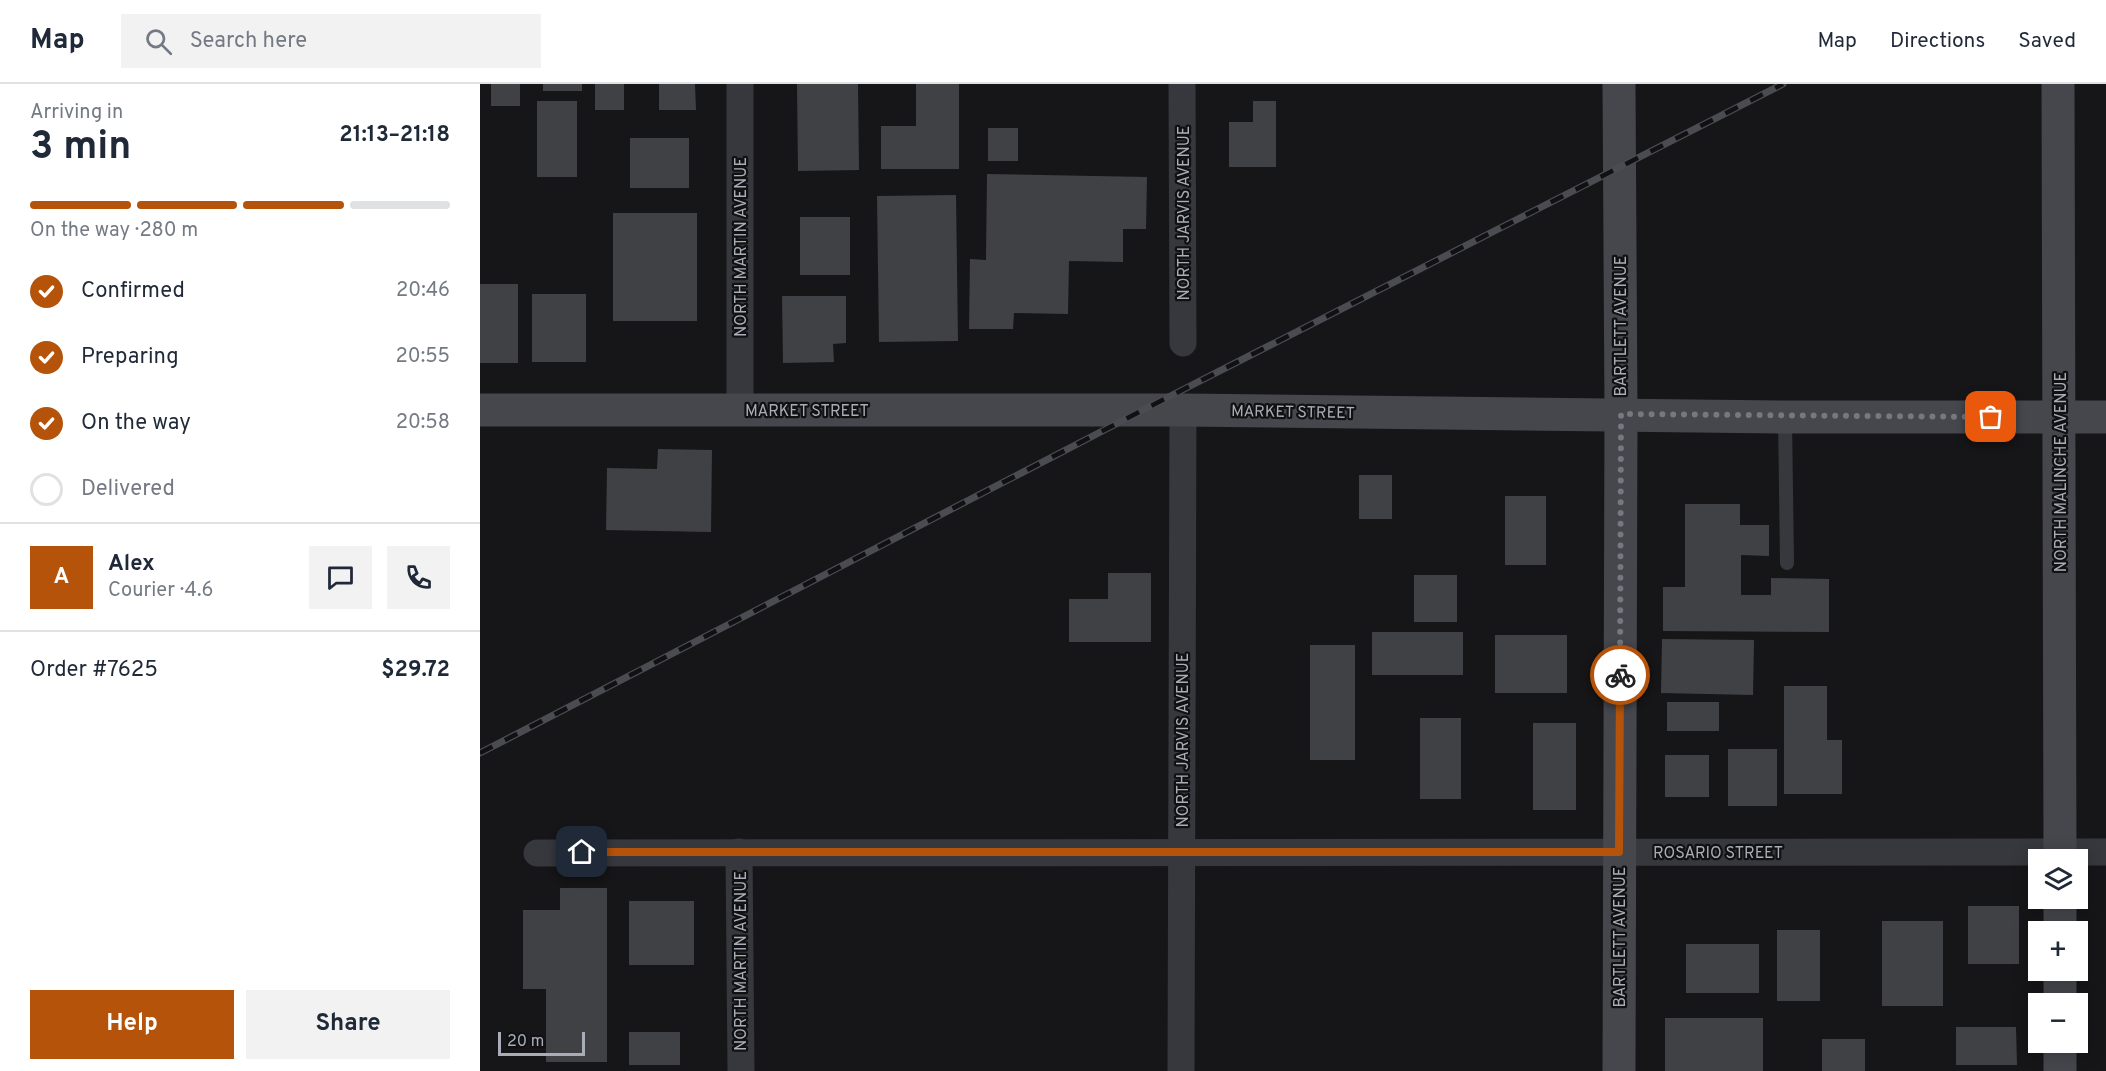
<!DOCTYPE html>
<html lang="en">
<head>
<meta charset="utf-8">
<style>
  :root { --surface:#fff; --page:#f2f2f3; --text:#1f2937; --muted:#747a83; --line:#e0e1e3; --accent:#b45309 }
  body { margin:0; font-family:Overpass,sans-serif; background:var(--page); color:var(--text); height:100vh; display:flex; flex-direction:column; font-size:22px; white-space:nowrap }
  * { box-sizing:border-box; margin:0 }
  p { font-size:20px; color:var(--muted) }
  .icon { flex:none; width:33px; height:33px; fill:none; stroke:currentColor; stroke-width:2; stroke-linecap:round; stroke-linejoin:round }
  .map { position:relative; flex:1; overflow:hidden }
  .details { display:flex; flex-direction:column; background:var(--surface); width:480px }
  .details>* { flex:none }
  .controls { position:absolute; left:1548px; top:765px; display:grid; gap:12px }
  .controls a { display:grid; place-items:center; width:60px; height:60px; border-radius:0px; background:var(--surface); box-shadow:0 3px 15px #0003; font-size:30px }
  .scale { position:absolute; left:18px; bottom:15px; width:87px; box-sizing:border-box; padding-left:6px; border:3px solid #a8adb8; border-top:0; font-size:16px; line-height:21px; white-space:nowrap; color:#a8adb8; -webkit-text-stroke:4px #111113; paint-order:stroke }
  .pin { position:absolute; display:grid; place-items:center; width:51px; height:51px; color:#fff; margin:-26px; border-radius:12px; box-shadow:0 3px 9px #0006 }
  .courier { position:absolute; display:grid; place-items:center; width:60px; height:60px; margin:-30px; border:4px solid #b45309; border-radius:50%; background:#fff; color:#222; box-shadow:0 2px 8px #0007 }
  .summary em { font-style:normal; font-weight:700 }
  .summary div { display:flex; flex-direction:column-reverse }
  .summary { display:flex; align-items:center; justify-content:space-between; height:102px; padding:0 30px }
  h1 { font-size:39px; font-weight:700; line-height:45px }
  .bar { display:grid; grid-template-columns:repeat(4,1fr); gap:9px 6px; align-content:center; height:72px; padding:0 30px }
  .bar i { height:8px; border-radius:4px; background:var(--line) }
  .bar .current { background:var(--accent) }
  .bar p { grid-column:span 4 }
  .line { display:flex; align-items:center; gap:15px; padding:0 30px; border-top:2px solid var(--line) }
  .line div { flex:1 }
  .round { display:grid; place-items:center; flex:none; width:63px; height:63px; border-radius:0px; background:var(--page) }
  ol { padding:0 30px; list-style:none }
  li { display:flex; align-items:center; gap:18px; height:66px }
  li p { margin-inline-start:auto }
  li .icon { padding:6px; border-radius:50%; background:var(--accent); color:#fff; stroke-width:4 }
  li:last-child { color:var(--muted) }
  li i { width:33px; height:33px; border:3px solid var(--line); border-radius:50% }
  .action { display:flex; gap:12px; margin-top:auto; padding:12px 30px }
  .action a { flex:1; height:69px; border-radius:0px; background:var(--accent); color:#fff; font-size:24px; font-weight:700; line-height:69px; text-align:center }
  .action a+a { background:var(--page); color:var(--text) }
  header { display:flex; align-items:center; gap:36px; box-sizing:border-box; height:84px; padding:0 30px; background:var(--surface); border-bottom:2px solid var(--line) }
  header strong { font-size:28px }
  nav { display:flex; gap:33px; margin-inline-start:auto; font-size:21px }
  .search { width:420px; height:54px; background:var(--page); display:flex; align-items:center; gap:15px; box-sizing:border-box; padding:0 21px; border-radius:0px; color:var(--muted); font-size:22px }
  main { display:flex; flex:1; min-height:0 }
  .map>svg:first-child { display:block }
  .building { fill:#404145 }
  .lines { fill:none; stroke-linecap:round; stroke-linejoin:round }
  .lane { stroke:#37383d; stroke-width:14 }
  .street { stroke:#37383d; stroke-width:27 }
  .secondary { stroke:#45474d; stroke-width:33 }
  .rail-casing { stroke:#4a4c52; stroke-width:7 }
  .rail { stroke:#111113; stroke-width:4.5; stroke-dasharray:14; stroke-linecap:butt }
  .done { stroke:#757880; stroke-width:6; stroke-dasharray:0 10.8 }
  .route { stroke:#b45309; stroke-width:8 }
  .labels { text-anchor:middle; stroke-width:4.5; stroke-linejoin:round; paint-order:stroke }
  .street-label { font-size:16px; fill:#a8adb8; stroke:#111113 }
</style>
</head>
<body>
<header>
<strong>Map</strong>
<div class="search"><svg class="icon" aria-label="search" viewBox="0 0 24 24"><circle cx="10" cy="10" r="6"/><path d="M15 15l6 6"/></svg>Search here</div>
<nav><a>Map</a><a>Directions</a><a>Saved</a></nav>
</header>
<main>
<section class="details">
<div class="summary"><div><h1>3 min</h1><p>Arriving in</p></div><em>21:13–21:18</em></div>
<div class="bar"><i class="current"></i><i class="current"></i><i class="current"></i><i></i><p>On the way · 280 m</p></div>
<ol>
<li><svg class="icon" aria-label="check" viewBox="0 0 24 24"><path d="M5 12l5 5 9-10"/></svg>Confirmed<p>20:46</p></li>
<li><svg class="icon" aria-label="check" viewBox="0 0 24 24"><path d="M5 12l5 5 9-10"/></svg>Preparing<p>20:55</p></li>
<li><svg class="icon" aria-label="check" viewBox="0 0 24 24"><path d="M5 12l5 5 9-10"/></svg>On the way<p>20:58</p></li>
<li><i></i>Delivered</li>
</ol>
<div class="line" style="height:108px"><b class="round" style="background:var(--accent);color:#fff">A</b><div><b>Alex</b><p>Courier · 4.6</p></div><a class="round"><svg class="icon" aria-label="chat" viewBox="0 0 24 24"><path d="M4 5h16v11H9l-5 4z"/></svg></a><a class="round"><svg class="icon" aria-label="phone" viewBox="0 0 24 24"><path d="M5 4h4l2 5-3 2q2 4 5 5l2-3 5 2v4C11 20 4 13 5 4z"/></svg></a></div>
<div class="line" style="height:78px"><div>Order #7625</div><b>$29.72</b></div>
<div class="action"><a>Help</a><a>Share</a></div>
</section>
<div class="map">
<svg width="1626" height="987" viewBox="0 0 1626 987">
  <rect width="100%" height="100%" fill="#161618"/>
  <g class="building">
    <rect x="11" y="0" width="29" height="22"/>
    <rect x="63" y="0" width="39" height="7"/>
    <rect x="115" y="0" width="29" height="26"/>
    <path d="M179 0H215L216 26H179Z"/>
    <path d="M317 0H378L379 86 318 87Z"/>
    <path d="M436 0H479V85H401V42H436Z"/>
    <rect x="57" y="17" width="40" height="76"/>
    <path d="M773 17H796V83H749V38H773Z"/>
    <rect x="508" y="44" width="30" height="33"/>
    <rect x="150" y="54" width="59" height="50"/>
    <path d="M507 90 667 93 666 145H643V178L589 177 588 230 534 229 533 245H489L490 175 506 176Z"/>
    <path d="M476 111 478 257 399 258 397 112Z"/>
    <rect x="133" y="129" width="84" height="108"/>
    <rect x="320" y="133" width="50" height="58"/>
    <rect x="0" y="200" width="38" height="79"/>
    <rect x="52" y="210" width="54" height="68"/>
    <path d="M302 212H366V259L353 260 354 278 303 279Z"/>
    <path d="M178 365 232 366 231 448 126 446 127 384 177 385Z"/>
    <rect x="879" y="391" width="33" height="44"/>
    <rect x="1025" y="412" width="41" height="69"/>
    <path d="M1205 420H1260V441H1289V472L1261 471V511H1291V494L1349 495V548L1183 547V503H1205Z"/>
    <path d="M628 489H671V558H589V515H628Z"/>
    <rect x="934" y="491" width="43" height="47"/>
    <rect x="892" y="548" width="91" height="43"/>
    <rect x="1015" y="551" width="72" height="58"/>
    <path d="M1182 555 1274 556 1273 611 1181 609Z"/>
    <rect x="830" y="561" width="45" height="115"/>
    <path d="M1304 602H1347V656H1362V710H1304Z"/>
    <rect x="1187" y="618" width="52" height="29"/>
    <rect x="940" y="634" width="41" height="81"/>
    <rect x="1053" y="639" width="43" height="87"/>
    <rect x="1248" y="665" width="49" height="57"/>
    <rect x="1185" y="671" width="44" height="42"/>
    <path d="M80 804H127V978H66V905H43V826H80Z"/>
    <rect x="149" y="817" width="65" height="64"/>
    <rect x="1488" y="822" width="51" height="58"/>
    <rect x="1402" y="837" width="61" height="85"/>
    <rect x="1297" y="846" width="43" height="71"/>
    <rect x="1206" y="860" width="73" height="49"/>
    <rect x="1185" y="934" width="98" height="53"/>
    <path d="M1476 943H1536L1537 981H1476Z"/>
    <rect x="149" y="948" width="51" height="33"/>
    <rect x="1342" y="955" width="43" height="32"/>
  </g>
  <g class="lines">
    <path class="lane" d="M1305 333 1307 479"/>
    <g class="street">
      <path d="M260 0V326"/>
      <path d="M702 0 703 259"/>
      <path d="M259 768 261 987"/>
      <path d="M57 769 1626 768"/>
      <path d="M701 987 703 326"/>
    </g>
    <g class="secondary">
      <path d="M1139 0 1141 330 1139 987"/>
      <path d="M1578 0 1580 776"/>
      <path d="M0 326H703L1305 333H1626"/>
      <path d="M1580 848V814"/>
      <path d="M1580 920V886"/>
      <path d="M1580 987V958"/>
    </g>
    <defs>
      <path id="rail" d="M0 669 663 326 1303 0"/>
    </defs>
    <use href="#rail" class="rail-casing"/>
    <use href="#rail" class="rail"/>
  </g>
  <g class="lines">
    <path class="done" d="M1140 591 1141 330 1511 333"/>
    <path class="route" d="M102 768H1139L1140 591"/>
  </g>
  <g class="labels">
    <g class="street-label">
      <text transform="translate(703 129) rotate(-90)" y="6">NORTH JARVIS AVENUE</text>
      <text transform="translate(260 163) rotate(-90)" y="6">NORTH MARTIN AVENUE</text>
      <text transform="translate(1140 242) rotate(-90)" y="6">BARTLETT AVENUE</text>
      <text x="327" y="332">MARKET STREET</text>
      <text transform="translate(813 327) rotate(1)" y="6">MARKET STREET</text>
      <text transform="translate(1580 388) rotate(-90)" y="6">NORTH MALINCHE AVENUE</text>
      <text transform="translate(702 656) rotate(-90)" y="6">NORTH JARVIS AVENUE</text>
      <text x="1238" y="774">ROSARIO STREET</text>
      <text transform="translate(1139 853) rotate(-90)" y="6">BARTLETT AVENUE</text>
      <text transform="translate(260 877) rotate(-90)" y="6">NORTH MARTIN AVENUE</text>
    </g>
  </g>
</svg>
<div class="controls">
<a><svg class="icon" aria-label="layers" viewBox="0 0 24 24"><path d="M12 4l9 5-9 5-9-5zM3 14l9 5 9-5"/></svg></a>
<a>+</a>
<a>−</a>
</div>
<div class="scale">20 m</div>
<div class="pin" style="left:1511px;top:333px;background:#ea580c"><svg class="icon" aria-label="bag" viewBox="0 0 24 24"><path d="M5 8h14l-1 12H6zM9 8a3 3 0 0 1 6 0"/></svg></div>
<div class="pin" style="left:102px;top:768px;background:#1f2937"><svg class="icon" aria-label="home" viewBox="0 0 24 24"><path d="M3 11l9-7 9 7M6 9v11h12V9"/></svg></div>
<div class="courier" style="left:1140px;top:591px"><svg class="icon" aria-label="bike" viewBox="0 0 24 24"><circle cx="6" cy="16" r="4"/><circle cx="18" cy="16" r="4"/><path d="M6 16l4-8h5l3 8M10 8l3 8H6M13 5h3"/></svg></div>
</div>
</main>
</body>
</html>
